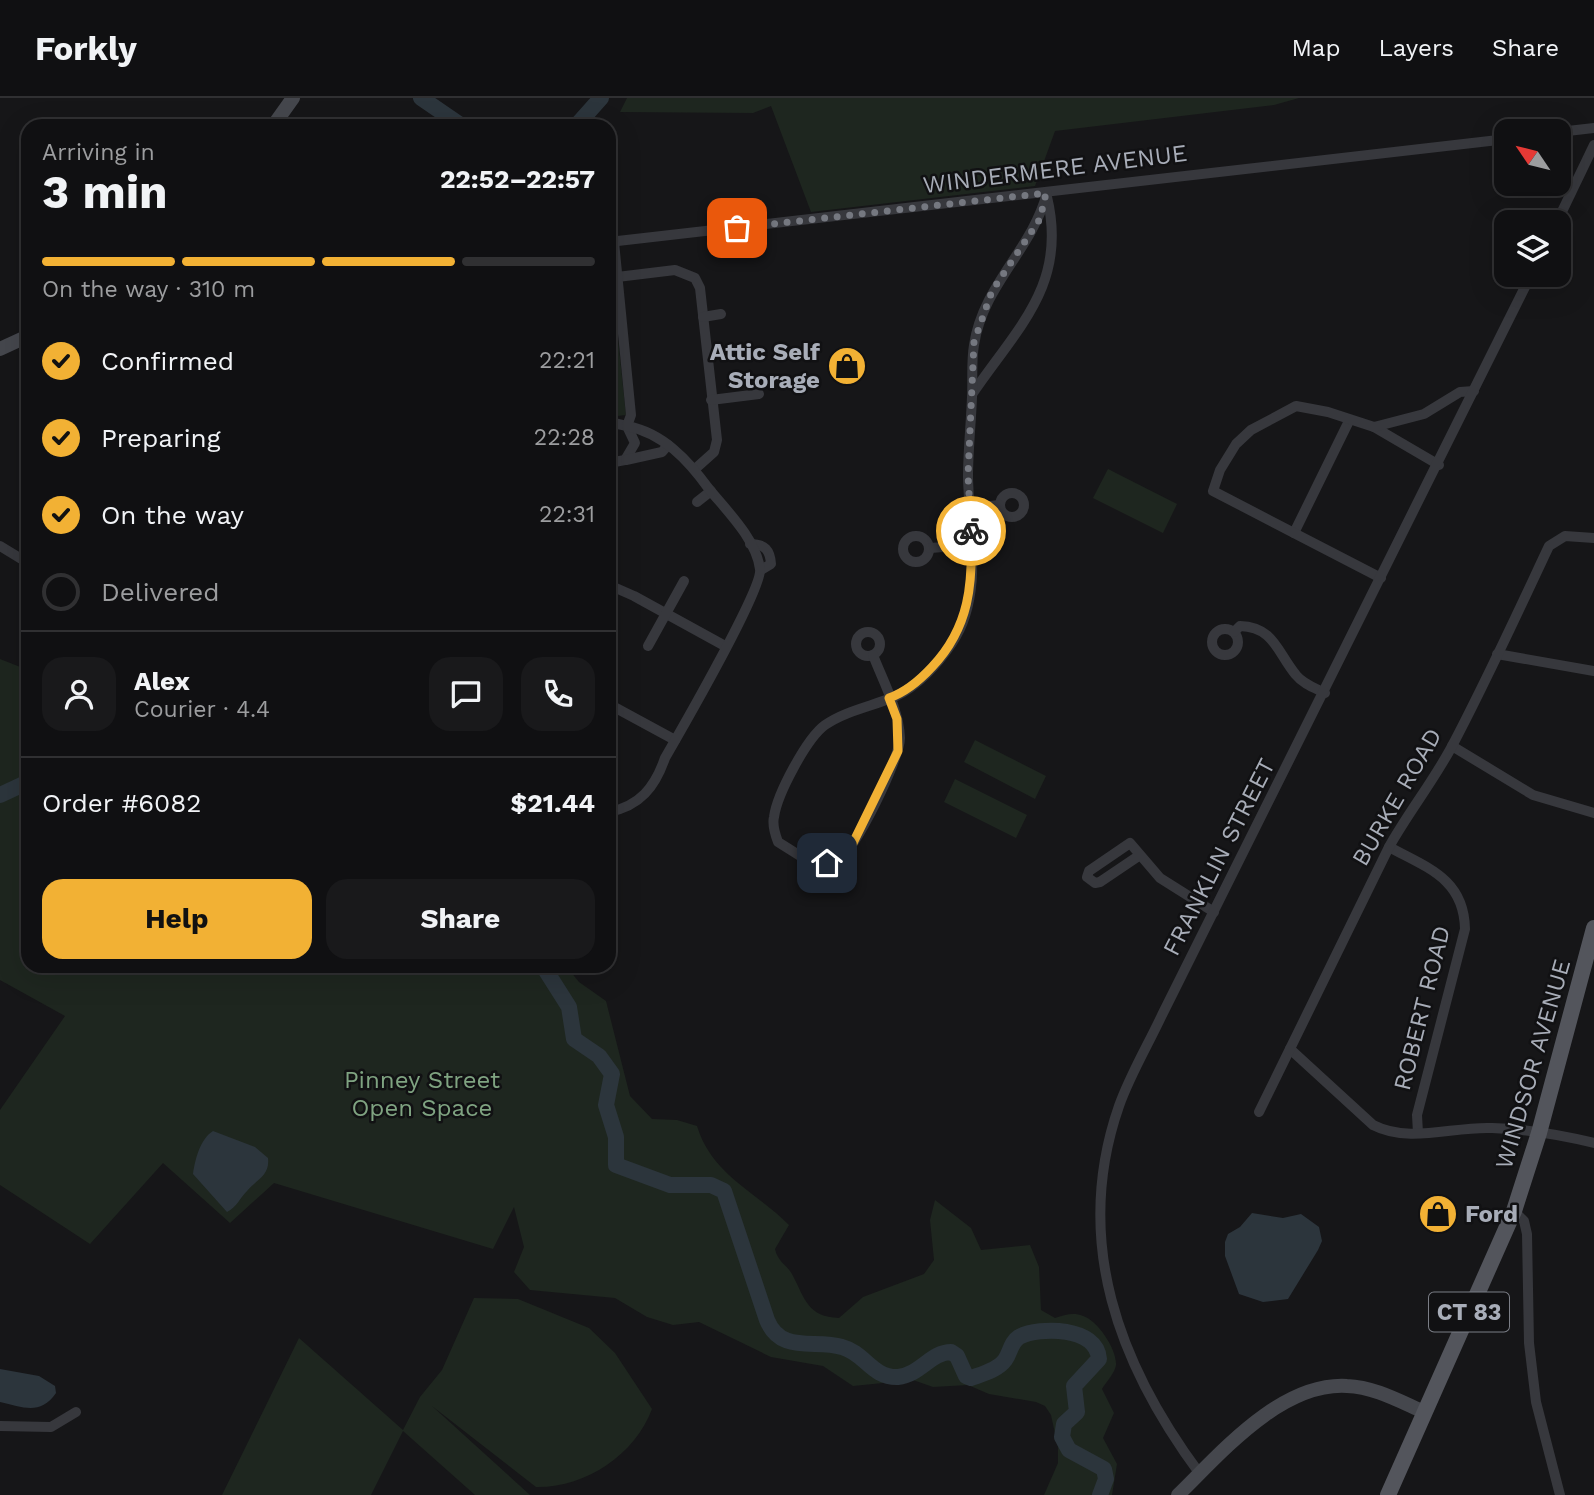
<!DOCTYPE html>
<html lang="en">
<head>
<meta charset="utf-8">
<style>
  :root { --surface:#101012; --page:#19191b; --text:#f1f3f6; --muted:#9c9d9f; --line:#303032; --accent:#f2b134 }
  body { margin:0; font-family:"Work Sans",sans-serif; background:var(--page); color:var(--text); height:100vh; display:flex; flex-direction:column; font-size:26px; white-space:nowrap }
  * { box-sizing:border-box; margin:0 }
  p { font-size:23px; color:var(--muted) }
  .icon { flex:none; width:38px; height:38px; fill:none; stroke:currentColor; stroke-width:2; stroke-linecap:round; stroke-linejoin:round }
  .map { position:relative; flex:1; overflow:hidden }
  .panel { position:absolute; left:21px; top:21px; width:595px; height:854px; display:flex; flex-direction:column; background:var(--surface); border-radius:21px; box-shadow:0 7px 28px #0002,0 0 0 2px var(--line) }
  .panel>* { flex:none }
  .needle { width:46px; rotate:305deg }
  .buttons { position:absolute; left:1494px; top:21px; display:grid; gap:14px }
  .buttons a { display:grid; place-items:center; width:77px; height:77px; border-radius:14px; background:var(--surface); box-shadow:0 7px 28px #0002,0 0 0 2px var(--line); font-size:35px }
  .pin { position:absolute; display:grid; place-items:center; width:60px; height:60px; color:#fff; margin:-30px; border-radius:14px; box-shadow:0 4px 10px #0006 }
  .courier { position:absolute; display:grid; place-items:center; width:70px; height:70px; margin:-35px; border:5px solid #f2b134; border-radius:50%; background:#fff; color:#222; box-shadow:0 2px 9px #0007 }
  .head em { font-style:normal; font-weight:700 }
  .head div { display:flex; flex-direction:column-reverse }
  .head { display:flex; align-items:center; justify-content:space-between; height:119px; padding:0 21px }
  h1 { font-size:46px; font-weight:700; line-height:52px }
  .bar { display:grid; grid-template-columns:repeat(4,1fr); gap:10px 7px; align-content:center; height:84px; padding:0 21px }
  .bar i { height:9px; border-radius:5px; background:var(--line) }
  .bar .selected { background:var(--accent) }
  .bar p { grid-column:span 4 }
  .line { display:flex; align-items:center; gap:18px; padding:0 21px; border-top:2px solid var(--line) }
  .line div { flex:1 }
  .round { display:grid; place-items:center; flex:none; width:74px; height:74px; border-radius:21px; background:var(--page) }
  ol { padding:0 21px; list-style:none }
  li { display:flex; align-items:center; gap:21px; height:77px }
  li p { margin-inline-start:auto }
  li .icon { padding:7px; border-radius:50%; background:var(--accent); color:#111; stroke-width:4 }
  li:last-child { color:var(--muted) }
  li i { width:38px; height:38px; border:4px solid var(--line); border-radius:50% }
  .primary-button { display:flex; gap:14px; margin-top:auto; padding:14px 21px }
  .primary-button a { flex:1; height:80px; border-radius:21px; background:var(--accent); color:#111; font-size:28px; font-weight:700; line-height:80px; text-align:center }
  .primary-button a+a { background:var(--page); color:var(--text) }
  header { display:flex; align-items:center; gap:42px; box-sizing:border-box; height:98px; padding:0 35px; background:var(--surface); border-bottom:2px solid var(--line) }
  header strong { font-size:33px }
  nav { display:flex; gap:38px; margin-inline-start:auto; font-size:24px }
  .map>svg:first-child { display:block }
  .green { fill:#1e261f }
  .water { fill:#2c353c }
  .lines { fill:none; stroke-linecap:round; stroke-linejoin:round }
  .river { stroke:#2c353c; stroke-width:16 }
  .street { stroke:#37383d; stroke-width:10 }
  .secondary { stroke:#45474d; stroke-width:14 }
  .primary { stroke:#53555c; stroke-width:16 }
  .done { stroke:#757880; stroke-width:7; stroke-dasharray:0 12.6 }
  .route { stroke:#f2b134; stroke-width:9 }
  .labels { text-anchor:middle; stroke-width:5; stroke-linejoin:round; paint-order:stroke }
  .shield { fill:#111113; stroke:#7b7e86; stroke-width:2 }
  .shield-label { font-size:23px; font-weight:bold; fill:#a8adb8 }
  .street-label { font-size:24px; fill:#a8adb8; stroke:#111113 }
  .poi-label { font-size:24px; font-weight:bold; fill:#a8adb8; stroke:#111113; text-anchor:end }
  .park-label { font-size:24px; fill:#7fa381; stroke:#111113 }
</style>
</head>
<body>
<header>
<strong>Forkly</strong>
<nav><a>Map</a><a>Layers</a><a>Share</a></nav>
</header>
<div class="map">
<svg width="1594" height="1397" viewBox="0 0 1594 1397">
  <rect width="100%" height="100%" fill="#161618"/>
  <g class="green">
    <path d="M627 0H1299L1274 7 1055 33 1035 88 811 114 771 8 753 15 620 14Z"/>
    <path d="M609 185H612L626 317 609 319Z"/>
    <path d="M1108 371 1177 406 1163 435 1093 400Z"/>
    <path d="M0 561 28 572V868H566L579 884 606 903 630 998 652 1021 677 1022 697 1028C712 1077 755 1093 789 1127L775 1151C778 1165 788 1167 793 1178 805 1201 808 1219 839 1220L863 1199 924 1176 934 1162 930 1122 935 1102 971 1130 981 1152 1030 1147 1039 1169 1041 1212 1055 1220C1065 1217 1073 1214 1083 1218 1097 1222 1117 1251 1116 1267 1115 1275 1106 1284 1102 1291L1114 1315 1103 1340 1117 1366 1112 1397H1044L1058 1365V1349L1051 1317 1045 1308 1036 1304 989 1296 968 1287 933 1289 913 1282 853 1288 823 1268 771 1259 699 1224 673 1227 647 1219 615 1200 530 1192 514 1174 524 1149 514 1109 493 1151 274 1085 230 1125 163 1065 90 1146 0 1087V1012L65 918 0 882Z"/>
    <path d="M975 642 1046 678 1035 701 964 664Z"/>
    <path d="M955 681 1027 717 1016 740 944 704Z"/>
    <path d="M474 1200 518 1201 589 1230 615 1255 652 1311C635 1357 585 1390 536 1389L432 1308 530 1397H475L403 1333 371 1397H222L299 1240 403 1332 420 1299 442 1272Z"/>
  </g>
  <g class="water">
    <path d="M213 1033 255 1049 268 1060C270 1078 257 1081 247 1093 239 1101 238 1108 227 1114L193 1076C195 1062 200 1041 213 1033Z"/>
    <path d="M1252 1115 1283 1120 1301 1116 1319 1129 1322 1143 1318 1152 1288 1201 1263 1204 1239 1196 1225 1158V1144L1228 1136 1240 1129Z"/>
    <path d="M0 1271 39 1278 55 1288 56 1295C40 1318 23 1309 0 1304Z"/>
  </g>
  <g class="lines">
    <g class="river">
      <path d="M421 0 462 28"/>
      <path d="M576 28 601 0"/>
      <path d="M0 697 28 684"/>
      <path d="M543 868 569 909 574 941 599 958 612 976 606 1007 616 1039V1067L670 1087H711L724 1093 767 1222C781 1256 814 1241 842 1249 865 1255 872 1280 898 1279 920 1277 931 1254 951 1254L957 1258 966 1278 971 1280C982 1276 998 1272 1005 1262 1011 1254 1010 1245 1019 1239 1040 1228 1097 1229 1099 1261L1074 1288 1077 1314 1064 1326 1062 1339 1069 1352 1104 1371 1106 1381 1100 1397"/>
    </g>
    <g class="street">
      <path d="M1559 34 1594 30"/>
      <path d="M1557 124 1594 47"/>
      <path d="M609 144 1507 41"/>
      <path d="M609 180 675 172 695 180 700 190 717 342 714 354 695 371"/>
      <path d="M703 219 721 216"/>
      <path d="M973 295C1018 229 1068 186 1047 99"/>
      <path d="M711 302 759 296"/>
      <path d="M609 324 627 328 635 345 625 362 609 365"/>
      <path d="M1374 329 1439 367"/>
      <path d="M626 362 662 354 668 347"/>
      <circle cx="1012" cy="407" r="12"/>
      <path d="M697 404 711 393"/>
      <path d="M970 410 1000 407"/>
      <path d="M1294 435 1349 323"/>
      <circle cx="916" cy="451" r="13"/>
      <path d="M750 446C765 446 770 452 771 466L761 472"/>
      <path d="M0 448 28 465"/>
      <path d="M930 450 971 447"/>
      <path d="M1381 480 1213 393 1220 372 1236 346 1251 332 1296 308 1328 314 1374 329 1424 316 1460 294 1474 293"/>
      <path d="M609 487 634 498 725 548"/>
      <circle cx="1225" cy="544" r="13"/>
      <circle cx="868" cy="546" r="12"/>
      <path d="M1234 534 1240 528C1274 529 1277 554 1296 577 1303 586 1315 590 1325 595"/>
      <path d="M648 548 684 483"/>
      <path d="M1497 556 1594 573"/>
      <path d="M873 557C883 583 899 612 900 640 900 660 856 751 839 761 831 766 822 766 813 766L778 744C775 736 772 727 774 719 777 696 807 640 825 627 845 613 872 608 894 599 917 589 938 566 952 545 984 498 969 432 968 379 968 353 971 326 972 299 973 281 971 265 974 247 983 187 1032 152 1047 95"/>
      <path d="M616 610 675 642"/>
      <path d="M1452 648 1533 697 1594 715"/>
      <path d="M609 714C640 708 655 689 665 660 680 634 763 490 760 471 756 441 727 413 709 391 688 362 663 335 627 328L631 317 614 144"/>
      <path d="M1389 749C1428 770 1464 781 1465 831L1417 1017 1418 1035"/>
      <path d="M1140 757 1100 784 1095 785 1087 779 1089 773 1130 745 1160 780 1214 814"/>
      <path d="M1290 951 1373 1027C1410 1046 1453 1028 1492 1030 1526 1031 1561 1037 1594 1045"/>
      <path d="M1259 1014 1389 749C1408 715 1432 685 1451 650 1486 584 1517 516 1549 448L1565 438 1594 440"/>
      <path d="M1514 1113 1524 1123 1527 1136 1529 1245 1536 1304 1560 1397"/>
      <path d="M0 1328 51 1329 76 1314"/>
      <path d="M1200 1376C1119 1267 1072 1143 1119 1008 1130 977 1148 947 1162 917L1531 177"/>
    </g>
    <g class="secondary">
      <path d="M273 28 293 0"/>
      <path d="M0 251 28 238"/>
      <path d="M1178 1397C1221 1355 1281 1284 1347 1288 1374 1289 1399 1303 1424 1314"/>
    </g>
    <path class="primary" d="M1388 1397 1514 1113 1539 1035 1594 830"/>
  </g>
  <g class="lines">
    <path class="done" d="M737 130 1046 95 1040 121 992 193 974 244 968 377 971 433"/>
    <path class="route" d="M827 765 841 760 853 745 898 653 897 621 889 600C906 594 920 582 932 569 970 529 973 485 971 433"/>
  </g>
  <defs>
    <symbol id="shop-disc" viewBox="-11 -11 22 22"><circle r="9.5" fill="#f2b134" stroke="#111113"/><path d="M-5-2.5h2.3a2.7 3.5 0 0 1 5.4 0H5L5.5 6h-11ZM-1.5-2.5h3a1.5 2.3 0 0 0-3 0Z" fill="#111"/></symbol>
  </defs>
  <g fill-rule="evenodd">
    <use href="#shop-disc" x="825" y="246" width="44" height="44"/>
    <use href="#shop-disc" x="1416" y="1094" width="44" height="44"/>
  </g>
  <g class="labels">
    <rect class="shield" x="1429" y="1194.5" width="80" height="39" rx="5"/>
    <g class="shield-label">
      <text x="1469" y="1222">CT 83</text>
    </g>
    <g class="street-label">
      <text transform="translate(1055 71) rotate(-7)" y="8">WINDERMERE AVENUE</text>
      <text transform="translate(1397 699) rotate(-60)" y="8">BURKE ROAD</text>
      <text transform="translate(1219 759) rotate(-63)" y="8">FRANKLIN STREET</text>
      <text transform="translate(1422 910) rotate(-76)" y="8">ROBERT ROAD</text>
      <text transform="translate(1533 966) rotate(-74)" y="8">WINDSOR AVENUE</text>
    </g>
    <g class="poi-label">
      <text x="820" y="262">Attic Self<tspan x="820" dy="28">Storage</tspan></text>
      <text x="1465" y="1124" text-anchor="start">Ford</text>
    </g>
    <g class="park-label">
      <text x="422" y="990">Pinney Street<tspan x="422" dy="28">Open Space</tspan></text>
    </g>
  </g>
</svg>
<div class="buttons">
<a><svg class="needle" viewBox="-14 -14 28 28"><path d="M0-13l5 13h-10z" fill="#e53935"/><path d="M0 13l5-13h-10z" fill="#9c9d9f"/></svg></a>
<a><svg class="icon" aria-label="layers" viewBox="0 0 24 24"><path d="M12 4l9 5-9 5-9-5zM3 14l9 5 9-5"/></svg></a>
</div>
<div class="pin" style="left:737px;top:130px;background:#ea580c"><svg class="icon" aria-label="bag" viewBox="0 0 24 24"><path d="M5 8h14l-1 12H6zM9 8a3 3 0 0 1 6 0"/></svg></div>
<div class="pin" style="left:827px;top:765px;background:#1f2937"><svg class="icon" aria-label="home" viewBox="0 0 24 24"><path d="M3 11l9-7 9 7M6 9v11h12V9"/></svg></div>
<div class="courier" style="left:971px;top:433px"><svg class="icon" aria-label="bike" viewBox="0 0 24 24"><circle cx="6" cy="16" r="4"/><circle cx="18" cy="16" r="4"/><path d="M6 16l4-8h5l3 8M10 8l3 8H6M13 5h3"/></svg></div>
<section class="panel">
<div class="head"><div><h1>3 min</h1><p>Arriving in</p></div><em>22:52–22:57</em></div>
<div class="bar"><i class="selected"></i><i class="selected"></i><i class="selected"></i><i></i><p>On the way · 310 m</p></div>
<ol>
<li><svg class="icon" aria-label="check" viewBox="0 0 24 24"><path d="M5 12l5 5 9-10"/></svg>Confirmed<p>22:21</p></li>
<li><svg class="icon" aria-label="check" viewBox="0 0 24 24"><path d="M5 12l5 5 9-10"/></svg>Preparing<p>22:28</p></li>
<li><svg class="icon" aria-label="check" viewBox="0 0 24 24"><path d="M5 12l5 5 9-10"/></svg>On the way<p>22:31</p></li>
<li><i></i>Delivered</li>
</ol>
<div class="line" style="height:126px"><a class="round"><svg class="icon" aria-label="person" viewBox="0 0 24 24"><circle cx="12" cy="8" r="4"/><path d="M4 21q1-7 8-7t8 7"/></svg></a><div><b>Alex</b><p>Courier · 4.4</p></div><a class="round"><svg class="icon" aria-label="chat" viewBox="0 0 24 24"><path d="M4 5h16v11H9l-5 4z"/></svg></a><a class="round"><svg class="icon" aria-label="phone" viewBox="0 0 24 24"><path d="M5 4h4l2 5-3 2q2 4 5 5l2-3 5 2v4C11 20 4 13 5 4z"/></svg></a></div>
<div class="line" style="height:91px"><div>Order #6082</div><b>$21.44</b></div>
<div class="primary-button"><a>Help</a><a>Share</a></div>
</section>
</div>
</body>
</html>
